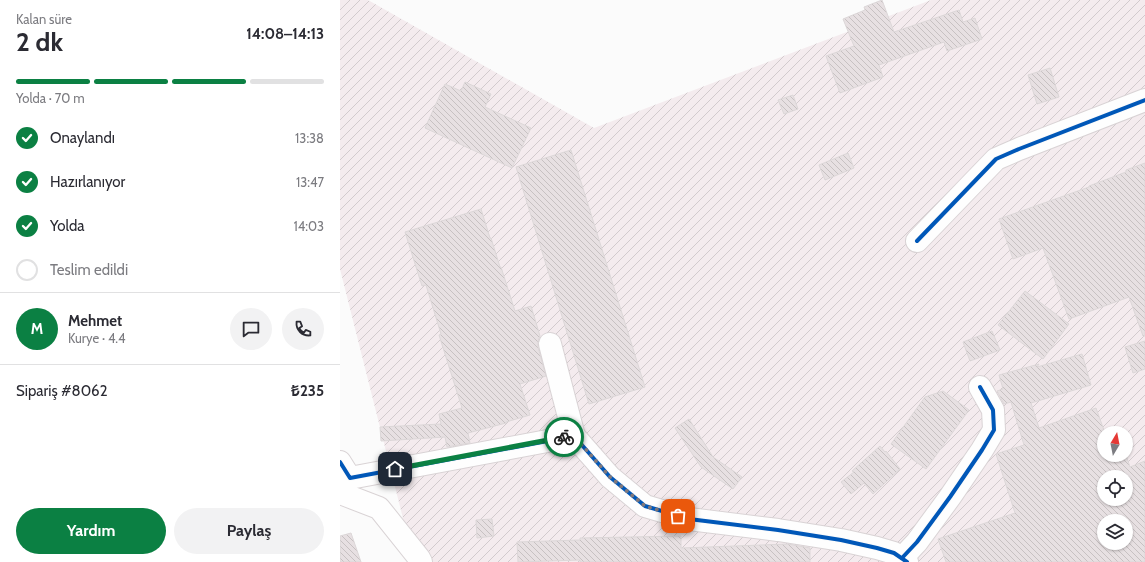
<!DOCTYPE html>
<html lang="tr">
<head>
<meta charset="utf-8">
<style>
  :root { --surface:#fff; --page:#f2f2f3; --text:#2b2b33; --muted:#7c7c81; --line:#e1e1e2; --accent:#0b8043 }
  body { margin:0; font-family:Cabin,sans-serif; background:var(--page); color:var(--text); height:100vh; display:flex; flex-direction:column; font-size:15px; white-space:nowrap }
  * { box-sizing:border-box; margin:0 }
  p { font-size:13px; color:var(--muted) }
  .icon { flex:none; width:22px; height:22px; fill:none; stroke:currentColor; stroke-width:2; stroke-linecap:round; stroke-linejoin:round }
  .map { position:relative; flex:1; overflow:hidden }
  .details { display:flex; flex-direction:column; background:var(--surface); width:340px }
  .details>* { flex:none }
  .needle { width:26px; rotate:10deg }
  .tools { position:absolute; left:757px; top:426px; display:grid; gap:8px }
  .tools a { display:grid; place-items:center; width:36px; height:36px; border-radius:50%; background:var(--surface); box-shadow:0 1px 3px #0004; font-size:20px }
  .pin { position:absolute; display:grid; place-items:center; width:34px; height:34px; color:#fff; margin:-17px; border-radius:8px; box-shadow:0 2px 6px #0006 }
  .courier { position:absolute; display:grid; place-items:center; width:40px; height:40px; margin:-20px; border:3px solid #0b8043; border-radius:50%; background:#fff; color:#222; box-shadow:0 1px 5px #0007 }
  .head em { font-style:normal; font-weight:700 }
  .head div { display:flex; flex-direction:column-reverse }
  .head { display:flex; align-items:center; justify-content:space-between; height:68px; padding:0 16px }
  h1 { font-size:26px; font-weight:700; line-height:30px }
  .bar { display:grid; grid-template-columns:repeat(4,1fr); gap:6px 4px; align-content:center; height:48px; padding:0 16px }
  .bar i { height:5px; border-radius:3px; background:var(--line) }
  .bar .selected { background:var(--accent) }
  .bar p { grid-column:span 4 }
  .line { display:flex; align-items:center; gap:10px; padding:0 16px; border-top:1px solid var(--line) }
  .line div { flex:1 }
  .round { display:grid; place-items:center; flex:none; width:42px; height:42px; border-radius:21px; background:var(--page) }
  ol { padding:0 16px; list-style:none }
  li { display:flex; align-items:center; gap:12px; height:44px }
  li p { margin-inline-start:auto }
  li .icon { padding:4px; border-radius:50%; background:var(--accent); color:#fff; stroke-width:4 }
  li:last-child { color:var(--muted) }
  li i { width:22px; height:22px; border:2px solid var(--line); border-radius:50% }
  .primary-button { display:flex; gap:8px; margin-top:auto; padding:8px 16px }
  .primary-button a { flex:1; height:46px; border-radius:24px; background:var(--accent); color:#fff; font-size:16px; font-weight:700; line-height:46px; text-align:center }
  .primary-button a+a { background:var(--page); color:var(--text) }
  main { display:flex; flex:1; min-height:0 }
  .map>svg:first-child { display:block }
  .industrial { fill:url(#industrial-furrows); fill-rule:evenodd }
  .building { fill:url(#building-back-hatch); stroke:#dcd7d8; fill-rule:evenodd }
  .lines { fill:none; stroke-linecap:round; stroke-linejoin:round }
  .minor-casing { stroke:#d9d3d5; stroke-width:24 }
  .minor { stroke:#fefefe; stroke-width:22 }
  .cycleway-casing { stroke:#fbfbfb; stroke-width:6 }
  .cycleway { stroke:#0057b8; stroke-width:4 }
  .done { stroke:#81797c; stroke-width:4; stroke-dasharray:0 7.2 }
  .route { stroke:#0b8043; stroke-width:5 }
</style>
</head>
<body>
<main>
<section class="details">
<div class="head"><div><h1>2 dk</h1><p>Kalan süre</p></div><em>14:08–14:13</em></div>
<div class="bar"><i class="selected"></i><i class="selected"></i><i class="selected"></i><i></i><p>Yolda · 70 m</p></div>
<ol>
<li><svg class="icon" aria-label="check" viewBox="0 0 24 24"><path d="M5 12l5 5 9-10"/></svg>Onaylandı<p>13:38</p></li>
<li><svg class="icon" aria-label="check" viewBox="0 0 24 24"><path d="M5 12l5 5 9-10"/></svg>Hazırlanıyor<p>13:47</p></li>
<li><svg class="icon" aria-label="check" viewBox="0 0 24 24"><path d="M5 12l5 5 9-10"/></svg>Yolda<p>14:03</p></li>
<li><i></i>Teslim edildi</li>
</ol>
<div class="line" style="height:72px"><b class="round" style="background:var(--accent);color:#fff">M</b><div><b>Mehmet</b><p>Kurye · 4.4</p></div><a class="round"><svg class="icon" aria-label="chat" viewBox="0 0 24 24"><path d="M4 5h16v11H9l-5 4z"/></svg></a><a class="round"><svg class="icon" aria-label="phone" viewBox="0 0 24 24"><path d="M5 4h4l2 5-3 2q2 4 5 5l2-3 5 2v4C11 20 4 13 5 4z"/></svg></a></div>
<div class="line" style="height:52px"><div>Sipariş #8062</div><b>₺235</b></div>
<div class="primary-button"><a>Yardım</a><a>Paylaş</a></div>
</section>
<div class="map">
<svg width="805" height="562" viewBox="0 0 805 562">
  <defs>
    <pattern id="industrial-furrows" width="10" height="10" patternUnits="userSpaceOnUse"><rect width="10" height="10" fill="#f4ebee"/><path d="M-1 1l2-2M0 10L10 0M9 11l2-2" fill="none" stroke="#d2cacd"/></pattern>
    <pattern id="building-back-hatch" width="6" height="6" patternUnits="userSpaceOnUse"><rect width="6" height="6" fill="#e7e0e2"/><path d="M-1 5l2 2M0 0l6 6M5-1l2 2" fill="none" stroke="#c7c1c2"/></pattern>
  </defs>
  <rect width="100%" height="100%" fill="#fbfbfb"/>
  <path class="industrial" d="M0 0H28L254 128 591 0H805V562H74L0 269ZM764 433H786V455H764ZM764 477H786V499H764ZM764 521H786V543H764Z"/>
  <g class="building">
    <path d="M542 0 554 32 619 10 623 22 635 18 642 39 607 51 604 42 539 65 543 77 500 93 486 56 514 46 503 19 525 10 524 7Z"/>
    <path d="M710 68 719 97 697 104 688 75Z"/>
    <path d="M125 82 151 94 145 107 191 128 172 168 85 128 105 84 121 91Z"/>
    <path d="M453 95 458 109 444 114 438 100Z"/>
    <path d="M231 150 305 387 249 404 176 167Z"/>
    <path d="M508 153 514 168 485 180 479 165Z"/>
    <path d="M805 163V336H803L789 297 729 319 703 248 673 259 659 219 749 187V186L786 172V170Z"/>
    <path d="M141 209 150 238H151L160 267H161L175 311 191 306 200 336 198 341V347L206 376 180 384 190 415 166 422V423L128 433 130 443 107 447 105 437 41 441 40 427 101 424 99 414 122 408 99 335 101 334 86 285 82 286 65 232Z"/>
    <path d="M685 291 729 324 703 359 658 325Z"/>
    <path d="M652 331 660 350 630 361 623 342Z"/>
    <path d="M805 341V369L793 373 785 347Z"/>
    <path d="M742 354 751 385 691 403 699 428 756 408 765 433 764 455H786L790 467 805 461V562H606L598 539 675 513 656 454 684 445 671 402 664 404 657 391 663 389 659 375 699 364 697 367ZM764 477H786V499H764ZM764 521H786V543H764Z"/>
    <path d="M603 391 629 410 586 469 551 444 585 397Z"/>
    <path d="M349 419 373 457 402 477 393 489 361 467 335 428Z"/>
    <path d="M540 446 545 452 546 451 560 469 533 494 524 483 511 494 501 482 514 472 512 471Z"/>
    <path d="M152 519 154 536 137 538 136 520Z"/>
    <path d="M11 533 21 562H0V536Z"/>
    <path d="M341 536V548L448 544 470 548V562H240V560L178 562 177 542 240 540V538Z"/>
  </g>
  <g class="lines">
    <defs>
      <g id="minor">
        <path d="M577 241 656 159 679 149 805 100"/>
        <path d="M210 344 234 436"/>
        <path d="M0 462 10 478 234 436 270 477 305 506 349 519 438 530 501 540 537 548 554 553 567 562"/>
        <path d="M0 493 39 508 79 558 81 562"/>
        <path d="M562 558 577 542 610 497 642 450 654 430 653 410 640 387"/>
      </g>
    </defs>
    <use href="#minor" class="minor-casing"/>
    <use href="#minor" class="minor"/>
    <defs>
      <g id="cycleway">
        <path d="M577 241 656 159 679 149 805 100"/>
        <path d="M0 462 10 478 234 436 270 477 305 506 349 519 438 530 501 540 537 548 554 553 567 562"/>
        <path d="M562 558 577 542 610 497 642 450 654 430 653 410 640 387"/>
      </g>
    </defs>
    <use href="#cycleway" class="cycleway-casing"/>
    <use href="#cycleway" class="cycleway"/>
  </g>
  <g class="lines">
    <path class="done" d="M224 437 234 436 270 477 305 506 338 516"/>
    <path class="route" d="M55 469 224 437"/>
  </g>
</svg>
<div class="tools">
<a><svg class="needle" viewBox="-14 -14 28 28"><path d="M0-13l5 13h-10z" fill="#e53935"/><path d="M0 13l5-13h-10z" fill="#7c7c81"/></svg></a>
<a><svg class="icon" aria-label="locate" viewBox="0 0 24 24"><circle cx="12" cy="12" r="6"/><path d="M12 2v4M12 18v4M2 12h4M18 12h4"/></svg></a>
<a><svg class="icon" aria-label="layers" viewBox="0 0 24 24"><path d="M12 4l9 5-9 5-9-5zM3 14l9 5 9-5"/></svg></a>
</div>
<div class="pin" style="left:338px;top:516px;background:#ea580c"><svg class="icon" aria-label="bag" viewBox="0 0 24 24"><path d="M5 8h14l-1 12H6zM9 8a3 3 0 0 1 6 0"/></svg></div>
<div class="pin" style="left:55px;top:469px;background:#1f2937"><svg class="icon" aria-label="home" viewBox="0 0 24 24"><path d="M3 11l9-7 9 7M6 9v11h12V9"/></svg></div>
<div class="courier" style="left:224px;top:437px"><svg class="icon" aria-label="bike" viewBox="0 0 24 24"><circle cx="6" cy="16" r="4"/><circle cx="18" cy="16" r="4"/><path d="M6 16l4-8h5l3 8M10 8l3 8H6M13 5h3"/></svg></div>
</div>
</main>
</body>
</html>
